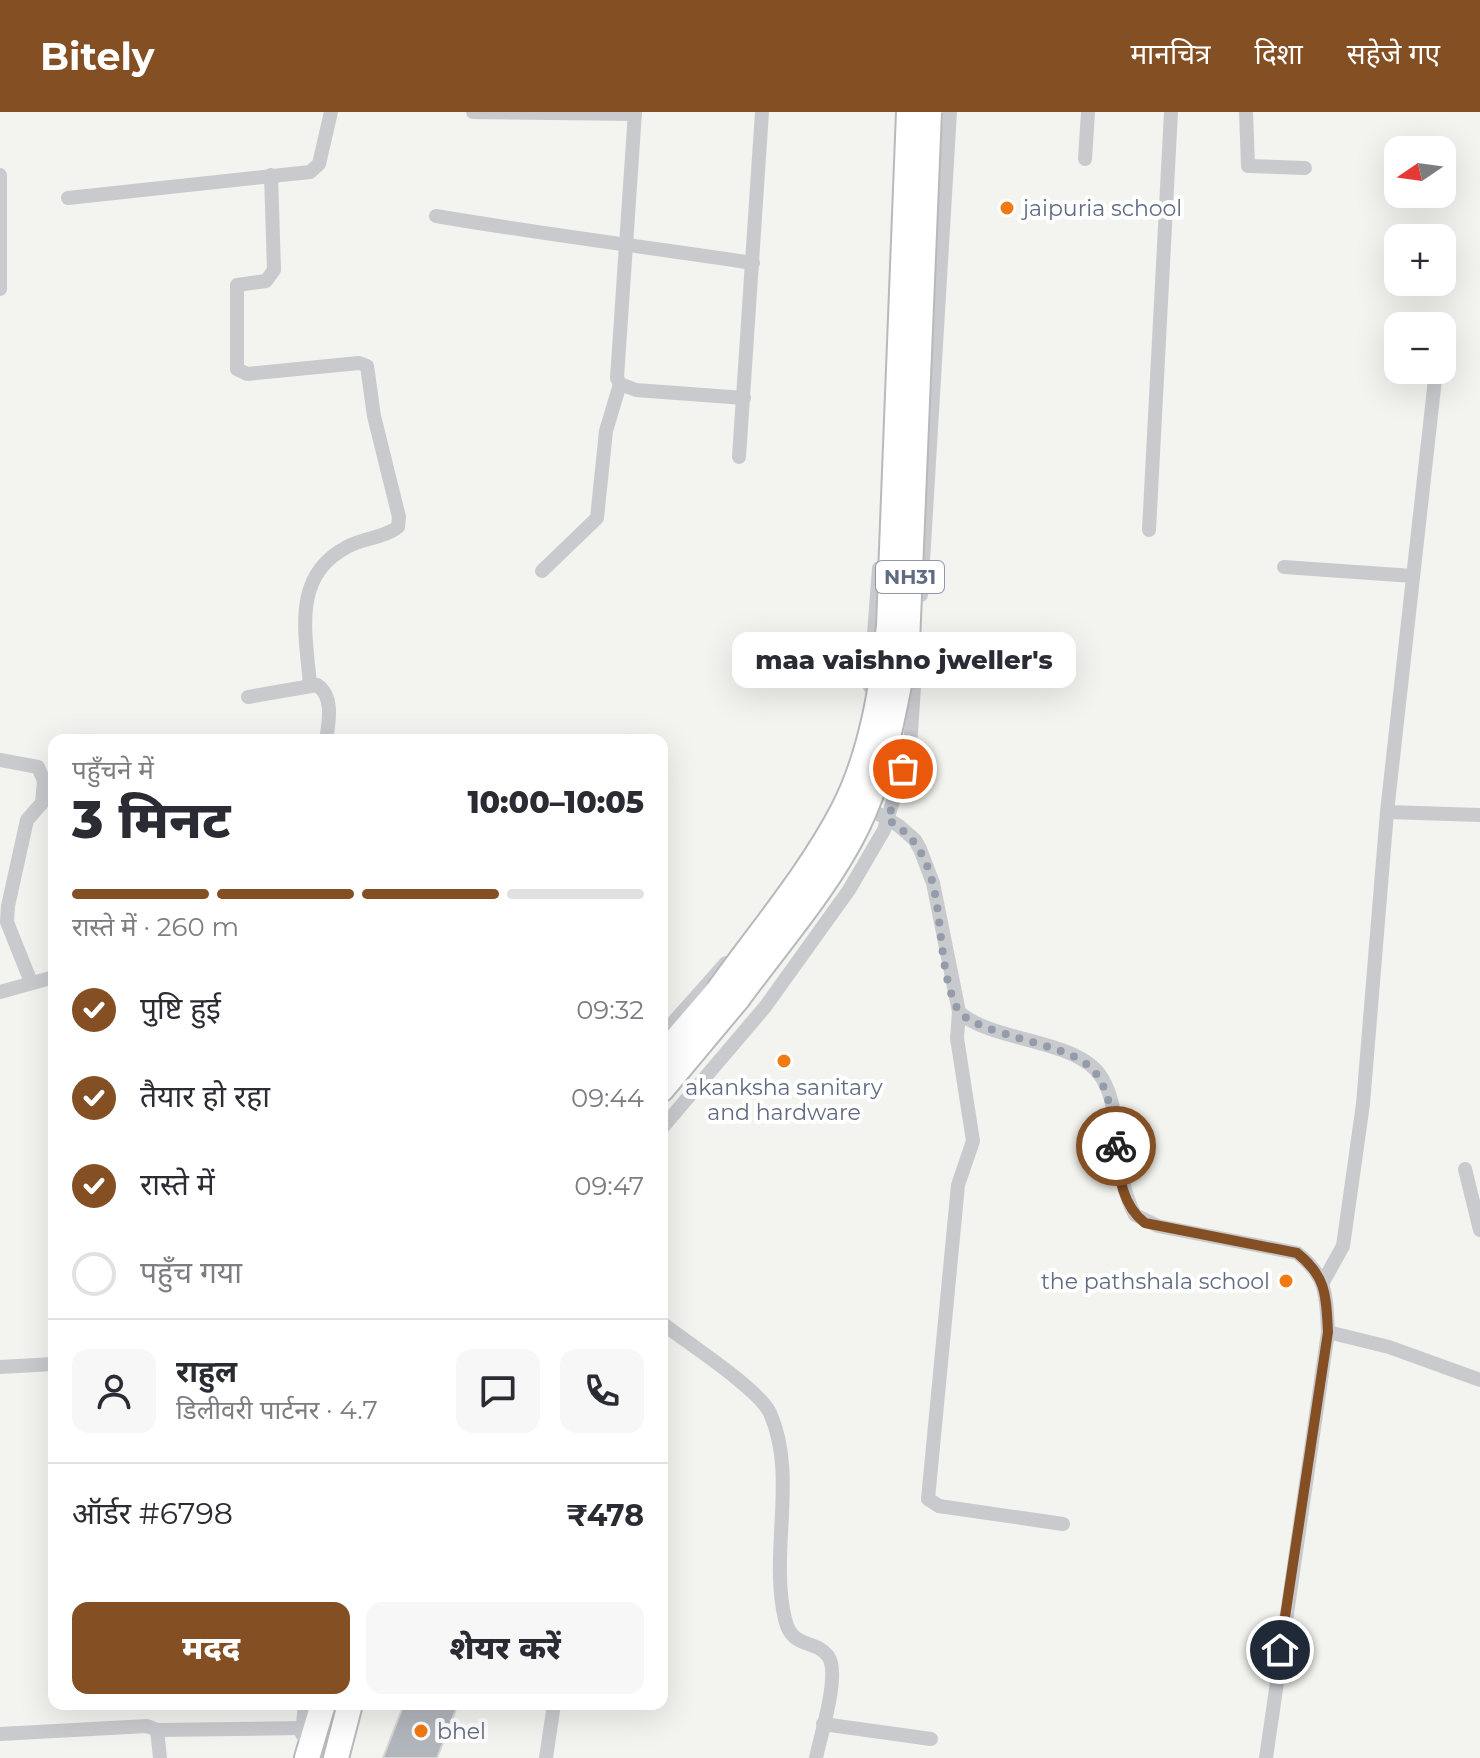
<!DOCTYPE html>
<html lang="hi">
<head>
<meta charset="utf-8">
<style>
  :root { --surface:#fff; --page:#f7f7f7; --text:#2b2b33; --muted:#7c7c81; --line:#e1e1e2; --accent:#854f24 }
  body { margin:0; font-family:Montserrat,"Noto Sans Devanagari",sans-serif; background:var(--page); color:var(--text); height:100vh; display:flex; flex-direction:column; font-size:30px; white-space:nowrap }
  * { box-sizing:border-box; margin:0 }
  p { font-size:26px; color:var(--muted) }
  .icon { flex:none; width:44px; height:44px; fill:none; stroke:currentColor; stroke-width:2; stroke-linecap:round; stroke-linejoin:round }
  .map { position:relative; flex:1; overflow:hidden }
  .details { position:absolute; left:48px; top:622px; width:620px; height:976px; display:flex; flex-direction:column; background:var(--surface); border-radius:16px; box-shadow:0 8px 32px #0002 }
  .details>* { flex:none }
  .needle { width:52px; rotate:257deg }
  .tools { position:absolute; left:1384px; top:24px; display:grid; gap:16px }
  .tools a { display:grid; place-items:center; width:72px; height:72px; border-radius:16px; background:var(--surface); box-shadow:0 8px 32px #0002; font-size:40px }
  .pin { position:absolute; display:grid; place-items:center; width:68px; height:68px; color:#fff; margin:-34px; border:4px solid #fff; border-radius:50%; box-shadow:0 2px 8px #0007 }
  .courier { position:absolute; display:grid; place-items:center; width:80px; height:80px; margin:-40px; border:6px solid #854f24; border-radius:50%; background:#fff; color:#222; box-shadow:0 2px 10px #0007 }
  .bubble { position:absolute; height:56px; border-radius:16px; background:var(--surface); box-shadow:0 8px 32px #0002; font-size:26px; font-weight:800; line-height:56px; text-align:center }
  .overview em { font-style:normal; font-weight:800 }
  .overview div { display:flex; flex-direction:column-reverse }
  .overview { display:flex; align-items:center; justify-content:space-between; height:136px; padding:0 24px }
  h1 { font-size:52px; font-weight:800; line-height:60px }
  .bar { display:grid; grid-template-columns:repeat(4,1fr); gap:12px 8px; align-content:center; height:96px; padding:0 24px }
  .bar i { height:10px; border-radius:6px; background:var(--line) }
  .bar .current { background:var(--accent) }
  .bar p { grid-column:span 4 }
  .line { display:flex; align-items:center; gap:20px; padding:0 24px; border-top:2px solid var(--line) }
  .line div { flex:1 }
  .round { display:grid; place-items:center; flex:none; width:84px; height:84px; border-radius:16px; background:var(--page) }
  ol { padding:0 24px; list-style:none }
  li { display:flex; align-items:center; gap:24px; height:88px }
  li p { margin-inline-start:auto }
  li .icon { padding:8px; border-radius:50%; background:var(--accent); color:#fff; stroke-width:4 }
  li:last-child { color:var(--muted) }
  li i { width:44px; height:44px; border:4px solid var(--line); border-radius:50% }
  .button { display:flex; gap:16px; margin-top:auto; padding:16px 24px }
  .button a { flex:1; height:92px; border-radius:16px; background:var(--accent); color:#fff; font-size:32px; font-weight:800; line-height:92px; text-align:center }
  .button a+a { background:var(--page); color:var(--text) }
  header { display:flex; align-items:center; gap:48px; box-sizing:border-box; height:112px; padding:0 40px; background:var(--accent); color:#fff }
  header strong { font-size:38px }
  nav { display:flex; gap:44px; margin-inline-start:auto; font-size:28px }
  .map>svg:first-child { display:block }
  .building { fill:#b1b5bc; stroke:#d5d5d3; stroke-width:2 }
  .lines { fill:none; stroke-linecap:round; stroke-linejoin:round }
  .highway-casing { stroke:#b8b9bd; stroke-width:28 }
  .street { stroke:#c8cace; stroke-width:14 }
  .highway { stroke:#fff; stroke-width:24 }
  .highway-bridge-casing { stroke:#b8b9bd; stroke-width:28; stroke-linecap:butt }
  .highway-bridge { stroke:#fff; stroke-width:24 }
  .done { stroke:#949ca9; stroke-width:8; stroke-dasharray:0 14.4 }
  .route { stroke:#854f24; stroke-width:10 }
  .poi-dot { fill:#f27a12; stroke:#fff; stroke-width:3 }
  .labels { text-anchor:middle; stroke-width:8; stroke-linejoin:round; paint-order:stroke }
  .shield { fill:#fff; stroke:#9098a8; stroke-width:2 }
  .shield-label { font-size:20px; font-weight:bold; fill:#616c83 }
  .poi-label { font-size:22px; fill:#616c83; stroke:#fff; text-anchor:start }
</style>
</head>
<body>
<header>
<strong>Bitely</strong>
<nav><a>मानचित्र</a><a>दिशा</a><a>सहेजे गए</a></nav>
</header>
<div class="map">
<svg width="1480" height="1646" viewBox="0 0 1480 1646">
  <rect width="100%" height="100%" fill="#f3f4ef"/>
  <path class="building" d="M404 1592H458L437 1646H383Z"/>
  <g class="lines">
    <defs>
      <g id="highway">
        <path d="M662 944 718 879"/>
        <path d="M662 977 738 886"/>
        <path d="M307 1646 323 1592"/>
        <path d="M336 1646 350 1592"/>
      </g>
    </defs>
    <use href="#highway" class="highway-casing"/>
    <g class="street">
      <path d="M473 0 635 2"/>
      <path d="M635 0 617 266 620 272 636 278 744 286"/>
      <path d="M1246 0 1248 54 1305 56"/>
      <path d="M1085 47 1088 0"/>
      <path d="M0 63V177"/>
      <path d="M271 63 274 158 266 169 237 173V257L247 262 359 251 367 254 374 304 399 405 398 415C384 426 363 426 347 435 291 464 306 522 310 573"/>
      <path d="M68 86 310 60 319 52 331 0"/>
      <path d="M436 104C541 122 647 135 753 151"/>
      <path d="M739 345 762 0"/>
      <path d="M1149 418 1171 0"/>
      <path d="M1284 455 1413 464"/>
      <path d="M542 459 597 406 606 319 620 272"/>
      <path d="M921 483 950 0"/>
      <path d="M870 575 879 456"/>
      <path d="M248 585 317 573C334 584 329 610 326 628"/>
      <path d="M0 648 38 655 44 669 42 691 27 708 8 794 7 810 31 870"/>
      <path d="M860 691 899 714 915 728 920 737 933 771 959 900C993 931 1078 926 1102 966 1124 1002 1111 1059 1135 1103L1158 1114 1297 1141C1328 1165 1326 1184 1328 1220L1266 1646"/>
      <path d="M1387 700 1480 703"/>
      <path d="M0 880 54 865"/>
      <path d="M959 900 957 926 973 1029 958 1073 928 1387 939 1394 1063 1412"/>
      <path d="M662 923 726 851"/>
      <path d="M662 1016 765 895 849 778 884 718 910 634 917 531"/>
      <path d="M1465 1057 1480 1118"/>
      <path d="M1323 1170 1343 1134 1363 992 1387 700 1436 258"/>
      <path d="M662 1211C686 1230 759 1277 770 1301 798 1364 769 1440 785 1507 792 1538 814 1526 828 1544 841 1561 820 1625 816 1646"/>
      <path d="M1328 1220 1389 1235 1480 1268"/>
      <path d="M0 1255 54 1252"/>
      <path d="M823 1612 931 1627"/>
      <path d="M157 1618 302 1616"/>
      <path d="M0 1622 147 1614 157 1618 160 1646"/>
      <path d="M302 1622 305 1592"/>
      <path d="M546 1646 554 1592"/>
    </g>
    <use href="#highway" class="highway"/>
    <defs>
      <g id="highway-bridge">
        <path d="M718 879C760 820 810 762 843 698 872 642 882 575 889 514L909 0"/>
        <path d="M738 886C778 831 827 776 857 715 885 658 895 593 907 531L929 0"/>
      </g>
    </defs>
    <use href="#highway-bridge" class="highway-bridge-casing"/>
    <use href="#highway-bridge" class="highway-bridge"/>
  </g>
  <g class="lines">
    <path class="done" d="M903 657 888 708C957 747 927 840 959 900 971 911 987 916 1003 921 1086 948 1106 940 1116 1034"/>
    <path class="route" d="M1116 1034C1119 1063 1121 1092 1145 1111L1297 1141C1327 1165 1326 1184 1328 1220L1280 1538"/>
  </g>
  <g class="poi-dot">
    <circle cx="1007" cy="96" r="8"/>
    <circle cx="784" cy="949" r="8"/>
    <circle cx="1286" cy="1169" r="8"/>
    <circle cx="421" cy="1619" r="8"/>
  </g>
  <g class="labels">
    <rect class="shield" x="876" y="449" width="68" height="32" rx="6"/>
    <g class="shield-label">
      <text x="910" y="472">NH31</text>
    </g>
    <g class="poi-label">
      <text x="1023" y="104">jaipuria school</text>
      <text x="784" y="983" text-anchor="middle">akanksha sanitary<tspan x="784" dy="25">and hardware</tspan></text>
      <text x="1270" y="1177" text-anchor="end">the pathshala school</text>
      <text x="437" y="1627">bhel</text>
    </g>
  </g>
</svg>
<div class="tools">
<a><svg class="needle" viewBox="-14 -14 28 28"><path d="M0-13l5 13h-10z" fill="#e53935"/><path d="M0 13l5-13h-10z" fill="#7c7c81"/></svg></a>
<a>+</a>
<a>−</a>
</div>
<div class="pin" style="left:903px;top:657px;background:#ea580c"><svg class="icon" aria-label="bag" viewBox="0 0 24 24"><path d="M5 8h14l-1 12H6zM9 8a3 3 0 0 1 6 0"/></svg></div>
<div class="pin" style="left:1280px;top:1538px;background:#1f2937"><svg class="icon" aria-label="home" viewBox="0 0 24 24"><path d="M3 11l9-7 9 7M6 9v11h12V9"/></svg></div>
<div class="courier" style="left:1116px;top:1034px"><svg class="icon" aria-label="bike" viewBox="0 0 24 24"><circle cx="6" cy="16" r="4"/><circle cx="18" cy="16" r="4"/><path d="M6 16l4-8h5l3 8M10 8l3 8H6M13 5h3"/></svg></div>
<div class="bubble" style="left:732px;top:520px;width:344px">maa vaishno jweller's</div>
<section class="details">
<div class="overview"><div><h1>3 मिनट</h1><p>पहुँचने में</p></div><em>10:00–10:05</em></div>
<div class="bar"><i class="current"></i><i class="current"></i><i class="current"></i><i></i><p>रास्ते में · 260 m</p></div>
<ol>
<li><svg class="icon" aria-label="check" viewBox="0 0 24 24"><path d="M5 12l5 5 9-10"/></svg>पुष्टि हुई<p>09:32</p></li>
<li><svg class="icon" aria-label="check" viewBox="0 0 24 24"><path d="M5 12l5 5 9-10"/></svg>तैयार हो रहा<p>09:44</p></li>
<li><svg class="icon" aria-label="check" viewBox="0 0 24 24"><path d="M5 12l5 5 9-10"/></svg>रास्ते में<p>09:47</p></li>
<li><i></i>पहुँच गया</li>
</ol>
<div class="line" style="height:144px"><a class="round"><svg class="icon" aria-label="person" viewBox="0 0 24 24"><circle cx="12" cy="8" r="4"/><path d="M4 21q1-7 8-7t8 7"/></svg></a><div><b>राहुल</b><p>डिलीवरी पार्टनर · 4.7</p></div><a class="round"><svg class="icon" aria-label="chat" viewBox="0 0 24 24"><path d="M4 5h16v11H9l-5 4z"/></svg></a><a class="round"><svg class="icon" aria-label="phone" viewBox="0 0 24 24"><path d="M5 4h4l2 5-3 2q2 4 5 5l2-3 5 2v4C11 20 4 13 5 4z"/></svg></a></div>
<div class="line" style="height:104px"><div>ऑर्डर #6798</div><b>₹478</b></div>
<div class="button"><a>मदद</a><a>शेयर करें</a></div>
</section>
</div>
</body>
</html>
